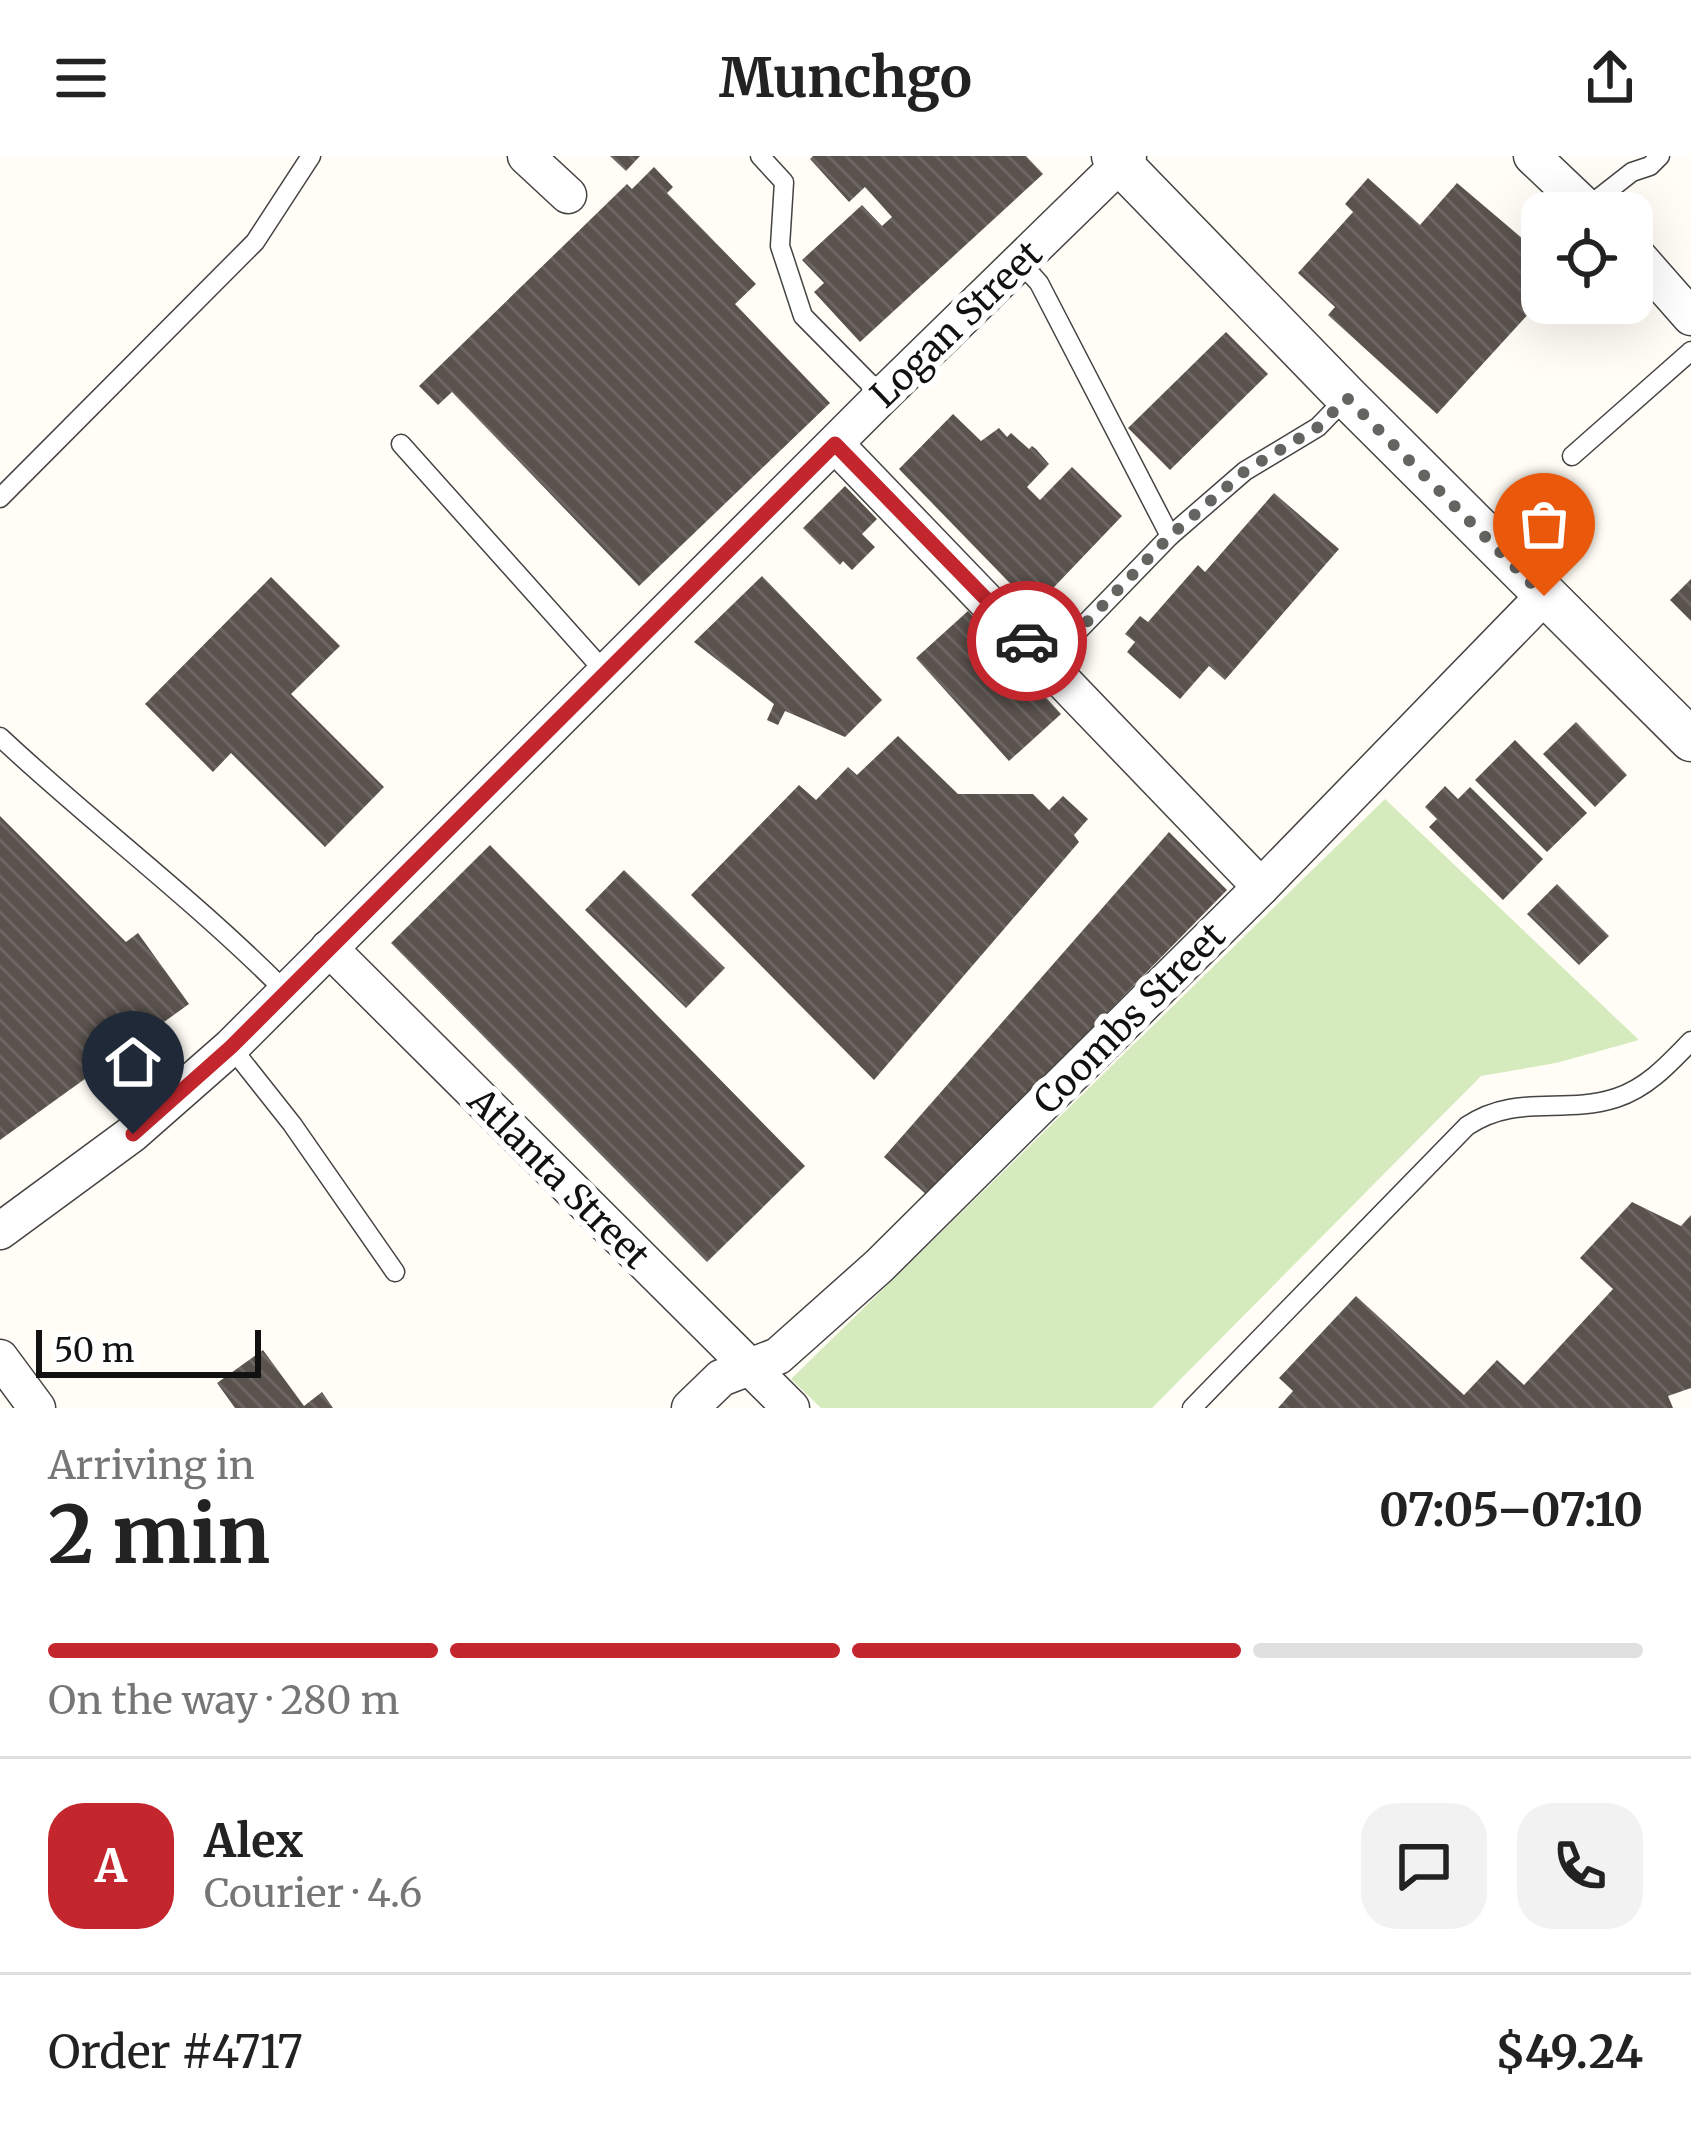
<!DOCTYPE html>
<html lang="en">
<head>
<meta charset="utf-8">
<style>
  :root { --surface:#fff; --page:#f2f2f2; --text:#222; --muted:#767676; --line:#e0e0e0; --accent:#c4262e }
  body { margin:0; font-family:Merriweather,serif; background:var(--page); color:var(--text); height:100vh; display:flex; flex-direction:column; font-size:45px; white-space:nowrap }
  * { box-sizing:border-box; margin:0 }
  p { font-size:39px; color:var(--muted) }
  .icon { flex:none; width:66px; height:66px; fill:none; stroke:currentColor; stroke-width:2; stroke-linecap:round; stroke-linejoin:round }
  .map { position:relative; height:1252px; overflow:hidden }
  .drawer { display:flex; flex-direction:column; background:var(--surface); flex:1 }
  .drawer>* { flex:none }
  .fabs { position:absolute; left:1521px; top:36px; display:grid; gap:24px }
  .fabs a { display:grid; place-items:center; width:132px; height:132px; border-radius:24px; background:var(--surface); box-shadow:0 12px 48px #0002; font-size:60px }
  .scale { position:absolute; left:36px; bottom:30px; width:225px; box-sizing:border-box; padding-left:12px; border:6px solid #111; border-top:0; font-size:33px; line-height:42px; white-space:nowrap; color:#111; -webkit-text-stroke:9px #fff; paint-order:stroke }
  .pin { position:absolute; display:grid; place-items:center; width:102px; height:102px; color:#fff; margin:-123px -51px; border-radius:50% 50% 50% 0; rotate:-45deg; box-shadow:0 0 12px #0007 }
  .pin .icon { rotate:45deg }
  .courier { position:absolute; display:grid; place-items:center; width:120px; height:120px; margin:-60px; border:9px solid #c4262e; border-radius:50%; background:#fff; color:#222; box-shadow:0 3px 15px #0007 }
  .headline em { font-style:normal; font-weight:700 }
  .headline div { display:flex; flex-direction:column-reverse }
  .headline { display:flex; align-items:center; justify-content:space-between; height:204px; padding:0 48px }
  h1 { font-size:78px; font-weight:700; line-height:90px }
  .bar { display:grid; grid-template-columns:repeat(4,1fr); gap:18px 12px; align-content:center; height:144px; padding:0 48px }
  .bar i { height:15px; border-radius:9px; background:var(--line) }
  .bar .selected { background:var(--accent) }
  .bar p { grid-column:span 4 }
  .line { display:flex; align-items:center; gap:30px; padding:0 48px; border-top:3px solid var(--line) }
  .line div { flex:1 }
  .round { display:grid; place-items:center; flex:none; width:126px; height:126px; border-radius:36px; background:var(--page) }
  header { display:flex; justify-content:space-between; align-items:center; height:156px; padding:0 48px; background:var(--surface); font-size:54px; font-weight:700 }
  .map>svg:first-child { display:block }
  .grass { fill:#d5ebbd }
  .building { fill:url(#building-back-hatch) }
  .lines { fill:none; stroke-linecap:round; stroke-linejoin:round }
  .service-casing { stroke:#444; stroke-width:21 }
  .minor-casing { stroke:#444; stroke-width:39 }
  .tertiary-casing { stroke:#444; stroke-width:45 }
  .service { stroke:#fff; stroke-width:18 }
  .minor { stroke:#fff; stroke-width:36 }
  .tertiary { stroke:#fff; stroke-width:42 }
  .done { stroke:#646461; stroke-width:12; stroke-dasharray:0 21.6 }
  .route { stroke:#c4262e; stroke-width:15 }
  .labels { text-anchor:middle; stroke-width:12; stroke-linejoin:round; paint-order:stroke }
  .street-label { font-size:36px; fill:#111; stroke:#fff }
</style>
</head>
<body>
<header><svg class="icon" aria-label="menu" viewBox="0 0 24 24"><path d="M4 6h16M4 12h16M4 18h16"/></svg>Munchgo<svg class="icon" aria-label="share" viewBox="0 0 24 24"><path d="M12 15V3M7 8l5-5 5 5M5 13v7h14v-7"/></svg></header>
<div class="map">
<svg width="1691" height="1252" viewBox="0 0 1691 1252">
  <defs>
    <pattern id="building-back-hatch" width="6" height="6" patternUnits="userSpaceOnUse" patternTransform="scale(3)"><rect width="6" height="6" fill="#5a524d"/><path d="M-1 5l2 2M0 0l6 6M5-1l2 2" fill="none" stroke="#6d6662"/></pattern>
  </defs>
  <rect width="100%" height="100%" fill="#fffdf5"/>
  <path class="grass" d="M1385 643 1639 884 1556 907 1481 920 1152 1252H821L791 1223Z"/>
  <g class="building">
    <path d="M610 0H640L626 15Z"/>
    <path d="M813 0H1026L1043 18 860 186 814 136 824 127 802 104 862 49 882 70 892 61 865 31 849 46 810 3Z"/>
    <path d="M654 11 673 31 667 37 756 128 735 148 830 247 639 430 452 236 438 249 419 230 627 28 632 33Z"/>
    <path d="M1368 22 1420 69 1457 27 1542 99V143L1437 258 1328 159 1335 151 1298 117 1353 56 1345 48Z"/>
    <path d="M1226 176 1268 218 1170 314 1128 272Z"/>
    <path d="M953 258 981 285 999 272 1007 281 1011 277 1029 293 1032 290 1036 293 1049 308 1027 331 1040 344 1072 311 1122 360 1034 452 899 313Z"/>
    <path d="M845 330 877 363 862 378 875 391 852 414 843 405 840 409 803 372Z"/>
    <path d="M1274 337 1339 393 1225 524 1209 510 1180 543 1127 496 1135 486 1125 478 1140 460 1148 466 1198 409 1205 416Z"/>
    <path d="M762 420 882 544 845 581 785 555 778 569 767 564 774 548 694 486Z"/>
    <path d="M271 421 340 490 291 538 384 631 325 691 231 597 213 616 145 548Z"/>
    <path d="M1691 423V465L1670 444Z"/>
    <path d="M968 455 1061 558 1009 605 916 502Z"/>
    <path d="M1576 566 1627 619 1595 651 1543 598Z"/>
    <path d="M898 580 958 638H1033L1049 654 1063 640 1088 663 1074 679 1079 686 874 924 691 739 799 629 816 644 848 611 857 619Z"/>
    <path d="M1515 584 1587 657 1547 696 1475 624Z"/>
    <path d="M1445 630 1458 643 1470 631 1543 703 1503 744 1429 671 1437 663 1425 651Z"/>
    <path d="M0 660 126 786 138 777 189 848 0 984Z"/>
    <path d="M1169 676 1227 734 928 1040 884 1001Z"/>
    <path d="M490 689 805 1010 707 1106 391 787Z"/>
    <path d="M624 714 725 812 686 852 585 754Z"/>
    <path d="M1557 728 1609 780 1579 809 1527 758Z"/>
    <path d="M1632 1046 1681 1070 1691 1059V1232L1668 1240 1673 1252H1278L1293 1235 1279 1222 1356 1140 1464 1239 1497 1204 1524 1229 1613 1133 1580 1102Z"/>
    <path d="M263 1194 304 1250 322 1236 333 1252H235L217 1227Z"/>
  </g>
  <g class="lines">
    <defs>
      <g id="service">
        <path d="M760 0 784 26 780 90 803 160 882 240"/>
        <path d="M1586 52 1632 16 1650 10 1660 0"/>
        <path d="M1020 106 1039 127 1170 380 1047 507"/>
        <path d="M401 288 605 516"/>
        <path d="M1572 300 1691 195"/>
        <path d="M0 342 255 86 311 0"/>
        <path d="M1170 380 1245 315 1318 271 1347 241"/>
        <path d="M0 581C93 668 195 744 285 835"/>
        <path d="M231 891 292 968 395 1116"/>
        <path d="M1192 1252 1467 970C1516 937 1563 959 1616 942 1647 932 1669 908 1691 885"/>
      </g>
      <g id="minor">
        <path d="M526 0 568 39"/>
        <path d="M1532 0 1592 57"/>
        <path d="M1632 94 1691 161"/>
        <path d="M835 288 1261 731"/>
        <path d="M329 792 791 1252"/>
        <path d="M0 1075 132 978 231 891 882 240 1128 0"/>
        <path d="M0 1202 37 1252"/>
        <path d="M690 1252 721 1222 778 1200 879 1110 1261 731 1544 440"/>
      </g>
      <path id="tertiary" d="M1113 0 1347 241 1691 584"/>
    </defs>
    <use href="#service" class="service-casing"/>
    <use href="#minor" class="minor-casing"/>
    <use href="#tertiary" class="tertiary-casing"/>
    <use href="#service" class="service"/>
    <use href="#minor" class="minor"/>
    <use href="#tertiary" class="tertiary"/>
  </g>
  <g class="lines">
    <path class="done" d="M1027 485 1048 506 1170 380 1245 315 1318 271 1347 242 1544 440"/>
    <path class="route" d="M133 978 231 891 835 288 1027 485"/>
  </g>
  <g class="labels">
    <g class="street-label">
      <text transform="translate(956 168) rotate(-44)" y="13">Logan Street</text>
      <text transform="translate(1129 862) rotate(-45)" y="13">Coombs Street</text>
      <text transform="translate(559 1022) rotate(45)" y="13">Atlanta Street</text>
    </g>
  </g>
</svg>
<div class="fabs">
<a><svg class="icon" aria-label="locate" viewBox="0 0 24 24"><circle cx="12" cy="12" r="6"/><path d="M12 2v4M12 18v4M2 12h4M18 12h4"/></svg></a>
</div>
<div class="scale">50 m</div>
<div class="pin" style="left:1544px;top:440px;background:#ea580c"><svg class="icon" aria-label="bag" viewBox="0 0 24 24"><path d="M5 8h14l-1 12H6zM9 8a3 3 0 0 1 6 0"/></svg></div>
<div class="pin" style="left:133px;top:978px;background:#1f2937"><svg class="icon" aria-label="home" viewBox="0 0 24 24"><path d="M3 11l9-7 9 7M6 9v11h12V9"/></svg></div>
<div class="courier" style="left:1027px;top:485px"><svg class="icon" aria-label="car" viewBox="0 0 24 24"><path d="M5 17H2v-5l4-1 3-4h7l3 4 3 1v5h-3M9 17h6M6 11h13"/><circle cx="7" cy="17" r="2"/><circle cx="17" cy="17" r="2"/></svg></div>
</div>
<section class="drawer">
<div class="headline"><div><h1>2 min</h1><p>Arriving in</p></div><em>07:05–07:10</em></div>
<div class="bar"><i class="selected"></i><i class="selected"></i><i class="selected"></i><i></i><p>On the way · 280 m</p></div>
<div class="line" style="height:216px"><b class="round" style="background:var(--accent);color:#fff">A</b><div><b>Alex</b><p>Courier · 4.6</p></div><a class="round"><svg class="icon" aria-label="chat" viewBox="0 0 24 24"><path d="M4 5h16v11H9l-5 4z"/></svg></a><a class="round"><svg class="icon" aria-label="phone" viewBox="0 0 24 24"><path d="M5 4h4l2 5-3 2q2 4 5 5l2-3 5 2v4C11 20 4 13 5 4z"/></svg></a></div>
<div class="line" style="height:156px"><div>Order #4717</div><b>$49.24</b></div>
</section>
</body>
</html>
